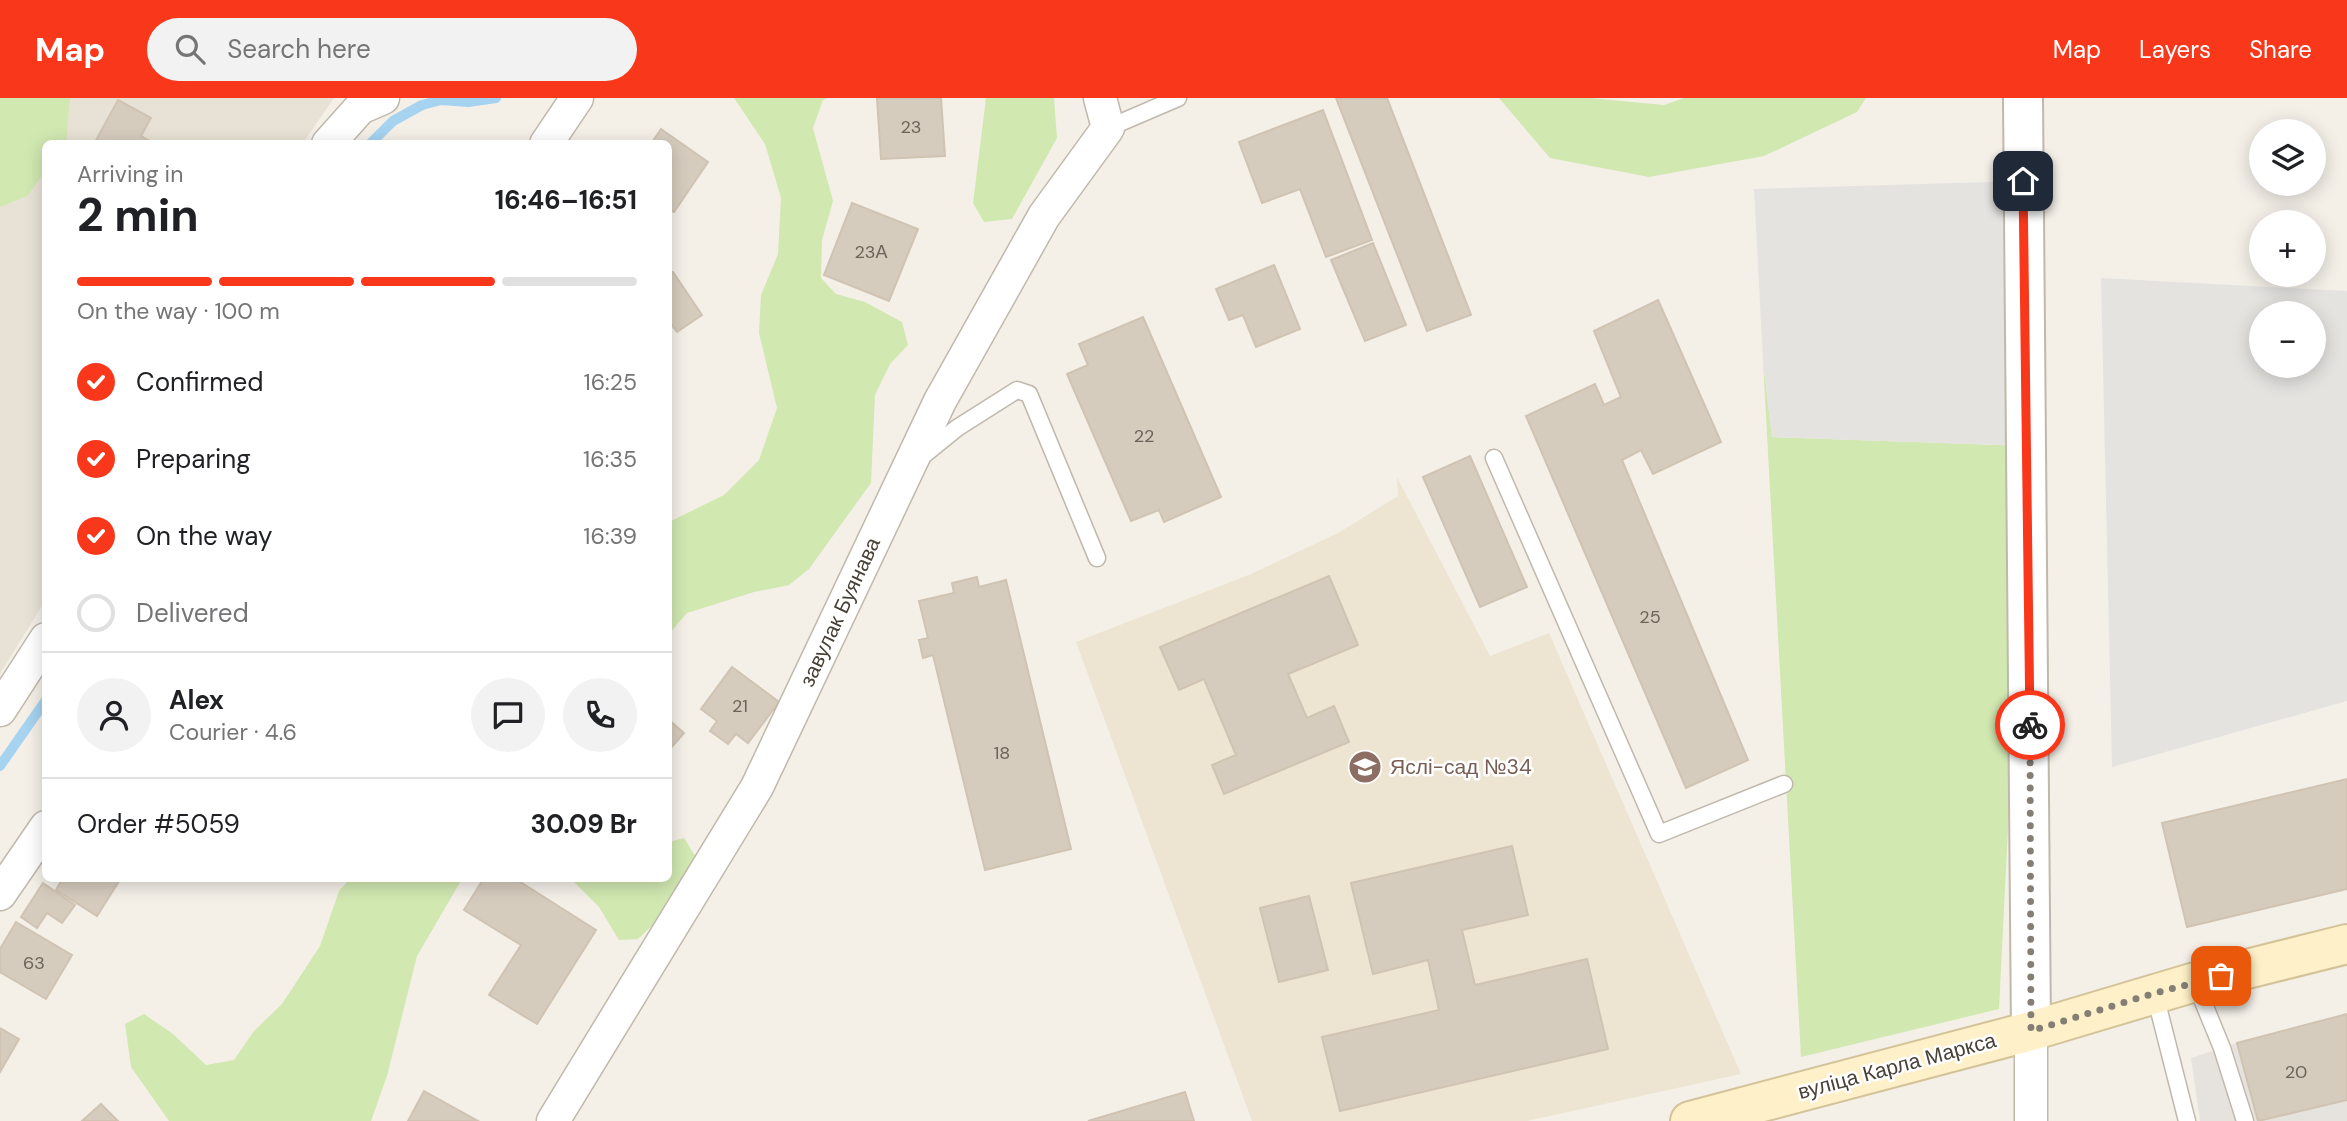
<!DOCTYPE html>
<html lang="en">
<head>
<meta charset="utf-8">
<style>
  :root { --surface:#fff; --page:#f2f2f2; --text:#202124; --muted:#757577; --line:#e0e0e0; --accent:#f8371b }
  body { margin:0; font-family:"DM Sans",sans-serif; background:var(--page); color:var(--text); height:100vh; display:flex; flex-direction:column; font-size:26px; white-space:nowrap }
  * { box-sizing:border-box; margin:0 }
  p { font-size:23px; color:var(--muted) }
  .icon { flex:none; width:38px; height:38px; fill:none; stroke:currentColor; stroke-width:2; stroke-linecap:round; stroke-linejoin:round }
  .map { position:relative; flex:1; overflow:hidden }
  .details { position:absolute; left:42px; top:42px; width:630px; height:742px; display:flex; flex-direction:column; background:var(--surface); border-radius:10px; box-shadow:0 4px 18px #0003 }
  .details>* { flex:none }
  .tools { position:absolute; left:2249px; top:21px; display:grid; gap:14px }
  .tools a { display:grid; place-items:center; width:77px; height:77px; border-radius:50%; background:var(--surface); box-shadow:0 4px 18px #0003; font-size:35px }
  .pin { position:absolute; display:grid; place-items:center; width:60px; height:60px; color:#fff; margin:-30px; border-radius:14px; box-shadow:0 4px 10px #0006 }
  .courier { position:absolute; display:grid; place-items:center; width:70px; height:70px; margin:-35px; border:5px solid #f8371b; border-radius:50%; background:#fff; color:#222; box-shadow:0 2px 9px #0007 }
  .head em { font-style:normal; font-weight:700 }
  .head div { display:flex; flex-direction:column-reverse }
  .head { display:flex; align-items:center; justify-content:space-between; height:119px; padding:0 35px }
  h1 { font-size:46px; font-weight:700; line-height:52px }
  .bar { display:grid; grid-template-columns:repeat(4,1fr); gap:10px 7px; align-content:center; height:84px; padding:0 35px }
  .bar i { height:9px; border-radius:5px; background:var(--line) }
  .bar .on { background:var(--accent) }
  .bar p { grid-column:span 4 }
  .line { display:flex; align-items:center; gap:18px; padding:0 35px; border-top:2px solid var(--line) }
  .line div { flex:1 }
  .round { display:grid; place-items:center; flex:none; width:74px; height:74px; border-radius:37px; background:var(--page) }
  ol { padding:0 35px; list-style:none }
  li { display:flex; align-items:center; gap:21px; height:77px }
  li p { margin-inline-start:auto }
  li .icon { padding:7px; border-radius:50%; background:var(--accent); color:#fff; stroke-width:4 }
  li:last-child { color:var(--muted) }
  li i { width:38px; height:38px; border:4px solid var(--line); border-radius:50% }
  header { display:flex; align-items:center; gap:42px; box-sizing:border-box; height:98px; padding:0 35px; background:var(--accent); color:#fff }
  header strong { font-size:33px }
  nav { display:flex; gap:38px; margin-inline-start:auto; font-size:24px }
  .search { width:490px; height:63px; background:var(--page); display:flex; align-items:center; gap:18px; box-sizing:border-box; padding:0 24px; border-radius:38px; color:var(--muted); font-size:26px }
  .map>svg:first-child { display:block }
  .residential { fill:#e8e2d6 }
  .industrial { fill:#e6e2dd }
  .education { fill:#ede5d2 }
  .green { fill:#d1e8b1 }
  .parking { fill:#e5e3e0; fill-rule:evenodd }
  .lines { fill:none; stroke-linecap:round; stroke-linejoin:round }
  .stream { stroke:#a5d3f0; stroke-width:10 }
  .building { fill:#d6ccbe; stroke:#d0c3b1; stroke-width:2 }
  .service-casing { stroke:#c0b8ab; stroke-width:19 }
  .minor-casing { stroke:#c0b8ab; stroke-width:35 }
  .tertiary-casing { stroke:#c0b8ab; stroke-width:42 }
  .secondary-casing { stroke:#d4c399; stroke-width:42 }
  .service { stroke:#fff; stroke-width:16 }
  .minor { stroke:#fff; stroke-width:32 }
  .tertiary { stroke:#fff; stroke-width:38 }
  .secondary { stroke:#fef0c8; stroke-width:38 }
  .done { stroke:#847e75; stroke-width:7; stroke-dasharray:0 12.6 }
  .route { stroke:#f8371b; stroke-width:9 }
  .labels { text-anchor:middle; stroke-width:5; stroke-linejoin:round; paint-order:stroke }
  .number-label { font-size:18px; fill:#6b6459 }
  .street-label { font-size:21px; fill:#474137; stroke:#fff }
  .education-label { font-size:21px; fill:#785e54; stroke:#fff; text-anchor:start }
</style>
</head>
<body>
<header>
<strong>Map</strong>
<div class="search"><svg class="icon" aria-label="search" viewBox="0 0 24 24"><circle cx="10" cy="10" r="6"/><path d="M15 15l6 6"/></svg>Search here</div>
<nav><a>Map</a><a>Layers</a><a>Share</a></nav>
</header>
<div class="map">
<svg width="2347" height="1023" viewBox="0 0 2347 1023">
  <rect width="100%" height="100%" fill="#f4f0e8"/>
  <path class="residential" d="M0 0H334L303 45 46 46 45 503 0 576Z"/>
  <path class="industrial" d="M2347 916V1023H2200L2191 960 2237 945Z"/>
  <path class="education" d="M1397 379 1490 558 1549 535 1741 976 1527 1023H1252L1076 544 1251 476 1338 435 1398 398Z"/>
  <g class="green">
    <path d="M0 0H70L66 45 46 46 45 74 27 98 0 109Z"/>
    <path d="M734 0H827L823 2 813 30 833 103 822 142 821 180 836 196 865 204 902 224 908 247 890 266 875 297 871 385 809 471 789 487 754 494 687 515 669 536V424L724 397 759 362 777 310 759 235 761 197 778 156 781 100 765 46Z"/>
    <path d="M986 0H1054L1057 40 1012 121 984 124 973 105Z"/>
    <path d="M1499 0H1590L1664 7 1684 0H1866L1857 14 1764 58 1649 79 1550 60Z"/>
    <path d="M1763 263 1772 339 2027 348 1999 911 1801 959Z"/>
    <path d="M684 740 697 761 659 821 638 841 619 842 599 809 571 781 668 780 669 744Z"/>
    <path d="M350 781H462L417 858 387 978 371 1023H169L131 969 125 926 144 916 173 936 206 967 234 962 254 933 282 906 320 848 339 793Z"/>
  </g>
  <g class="parking">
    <path d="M2023 83 2027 348 1772 339 1763 263 1754 91Z"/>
    <path d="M2101 180 2347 193V603L2112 669ZM2261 215H2314V268H2261Z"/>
  </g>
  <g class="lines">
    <g class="stream">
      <path d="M370 46 393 23 422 7 441 2 468 4 496 0"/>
      <path d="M0 668 46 602"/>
    </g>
  </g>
  <g class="building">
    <path d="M877 0H941L945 58 881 61Z"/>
    <path d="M1336 0H1387L1471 217 1427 233Z"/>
    <path d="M118 2 151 20 141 38 155 46H94Z"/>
    <path d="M1323 12 1372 142 1326 159 1300 91 1262 105 1239 44Z"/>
    <path d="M661 31 708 64 674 114 668 111V46H651Z"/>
    <path d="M852 105 918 131 889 203 824 177Z"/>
    <path d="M1373 145 1406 227 1365 243 1331 162Z"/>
    <path d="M1274 167 1300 231 1256 249 1243 217 1229 222 1216 191Z"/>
    <path d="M673 174 702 217 677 234 668 222V176Z"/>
    <path d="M1658 202 1721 344 1653 376 1641 352 1622 362 1748 662 1686 690 1526 318 1595 286 1604 307 1621 299 1594 233Z"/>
    <path d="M1143 219 1221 399 1164 424 1159 412 1131 423 1067 276 1088 267 1079 246Z"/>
    <path d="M1470 358 1527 489 1480 509 1423 379Z"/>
    <path d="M1329 478 1358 547 1288 576 1307 620 1334 608 1349 644 1224 696 1212 667 1236 657 1204 581 1179 592 1160 549Z"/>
    <path d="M977 479 979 489 1006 482 1071 751 985 772 933 557 923 560 919 542 928 540 919 503 954 495 952 485Z"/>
    <path d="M732 569 779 604 748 645 736 636 728 646 710 633 717 623 701 611Z"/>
    <path d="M668 621 684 635 668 653Z"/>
    <path d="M2347 681V791L2187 829 2162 725Z"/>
    <path d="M1512 748 1528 817 1462 832 1475 887 1587 861 1608 951 1340 1013 1322 939 1439 912 1428 862 1373 876 1351 785Z"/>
    <path d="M63 780H121L97 818 56 792Z"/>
    <path d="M484 780H514L596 832 537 926 489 897 521 847 464 812Z"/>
    <path d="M43 785 75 807 62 825 47 815 37 830 21 819Z"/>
    <path d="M1309 798 1328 872 1279 884 1260 810Z"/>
    <path d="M16 824 72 857 46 901 0 874V851Z"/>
    <path d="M2347 916V1002L2258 1023 2237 945Z"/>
    <path d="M0 930 19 941 0 974Z"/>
    <path d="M424 993 478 1023H408Z"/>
    <path d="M1185 994 1194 1023H1088Z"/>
    <path d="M101 1006 118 1023H82Z"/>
  </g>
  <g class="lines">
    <defs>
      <g id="service">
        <path d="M1108 30 1178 0"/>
        <path d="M920 360 957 330 1017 292 1029 296 1097 460"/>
        <path d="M1494 360 1659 736 1784 686"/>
        <path d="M2195 884 2222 950 2245 1023"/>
        <path d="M2155 897 2187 1023"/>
      </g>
      <g id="minor">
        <path d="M328 46 360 10 383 0"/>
        <path d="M546 46 577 0"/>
        <path d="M0 612 46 541"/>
        <path d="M0 796 46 729"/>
        <path d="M2031 933V1023"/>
        <path d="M553 1023 757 689 940 303 1044 118 1108 30 1100 0"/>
      </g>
      <path id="tertiary" d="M2023 0 2031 933"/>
      <path id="secondary" d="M1690 1023 2031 933 2195 884 2347 846"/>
    </defs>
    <use href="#service" class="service-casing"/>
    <use href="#minor" class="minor-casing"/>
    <use href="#tertiary" class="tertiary-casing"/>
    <use href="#secondary" class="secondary-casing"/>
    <use href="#service" class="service"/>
    <use href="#minor" class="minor"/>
    <use href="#tertiary" class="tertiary"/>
    <use href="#secondary" class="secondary"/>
  </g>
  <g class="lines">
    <path class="done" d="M2030 627 2031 933 2155 895 2221 878"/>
    <path class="route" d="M2023 83 2030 627"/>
  </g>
  <defs>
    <symbol id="school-disc" viewBox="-11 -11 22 22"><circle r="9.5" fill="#8d6e63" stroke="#fff"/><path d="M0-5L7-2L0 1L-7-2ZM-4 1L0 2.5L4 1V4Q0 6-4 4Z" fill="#fff"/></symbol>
  </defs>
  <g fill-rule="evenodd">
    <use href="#school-disc" x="1346" y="650" width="38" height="38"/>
  </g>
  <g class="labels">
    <g class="number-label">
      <text x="911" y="35">23</text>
      <text x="871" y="160">23А</text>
      <text x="1144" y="344">22</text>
      <text x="1650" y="525">25</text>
      <text x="740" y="614">21</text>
      <text x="1002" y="661">18</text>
      <text x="34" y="871">63</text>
      <text x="2296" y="980">20</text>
    </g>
    <g class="street-label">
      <text transform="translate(840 514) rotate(-65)" y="7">завулак Буянава</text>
      <text transform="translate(1897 968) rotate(-15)" y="7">вуліца Карла Маркса</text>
    </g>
    <g class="education-label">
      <text x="1390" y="676">Яслі-сад №34</text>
    </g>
  </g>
</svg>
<div class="tools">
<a><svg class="icon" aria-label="layers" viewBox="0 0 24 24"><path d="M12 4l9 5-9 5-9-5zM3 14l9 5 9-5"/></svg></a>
<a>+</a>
<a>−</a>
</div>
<div class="pin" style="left:2221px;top:878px;background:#ea580c"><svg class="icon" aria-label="bag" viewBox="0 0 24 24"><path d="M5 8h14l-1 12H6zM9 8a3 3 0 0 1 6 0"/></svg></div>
<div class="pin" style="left:2023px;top:83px;background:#1f2937"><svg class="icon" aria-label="home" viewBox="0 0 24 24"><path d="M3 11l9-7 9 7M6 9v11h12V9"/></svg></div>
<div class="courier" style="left:2030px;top:627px"><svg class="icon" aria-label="bike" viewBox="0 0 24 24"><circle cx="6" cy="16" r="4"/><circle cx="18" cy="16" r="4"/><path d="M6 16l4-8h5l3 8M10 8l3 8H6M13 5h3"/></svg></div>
<section class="details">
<div class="head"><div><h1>2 min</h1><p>Arriving in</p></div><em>16:46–16:51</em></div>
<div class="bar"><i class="on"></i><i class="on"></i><i class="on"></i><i></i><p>On the way · 100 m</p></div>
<ol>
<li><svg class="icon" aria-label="check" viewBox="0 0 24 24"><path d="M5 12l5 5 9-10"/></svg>Confirmed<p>16:25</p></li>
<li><svg class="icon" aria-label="check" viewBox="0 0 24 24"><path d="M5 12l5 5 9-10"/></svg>Preparing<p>16:35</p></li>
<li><svg class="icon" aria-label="check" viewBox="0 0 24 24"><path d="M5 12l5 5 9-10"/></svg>On the way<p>16:39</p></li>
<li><i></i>Delivered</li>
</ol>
<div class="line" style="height:126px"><a class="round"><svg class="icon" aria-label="person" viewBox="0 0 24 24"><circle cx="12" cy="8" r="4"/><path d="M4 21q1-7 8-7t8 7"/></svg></a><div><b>Alex</b><p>Courier · 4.6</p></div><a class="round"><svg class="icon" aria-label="chat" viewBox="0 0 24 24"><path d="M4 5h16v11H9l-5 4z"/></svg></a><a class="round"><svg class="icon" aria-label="phone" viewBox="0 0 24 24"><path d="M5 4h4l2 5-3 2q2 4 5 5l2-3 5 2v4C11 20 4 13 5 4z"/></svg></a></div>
<div class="line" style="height:91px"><div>Order #5059</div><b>30.09 Br</b></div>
</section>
</div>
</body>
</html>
